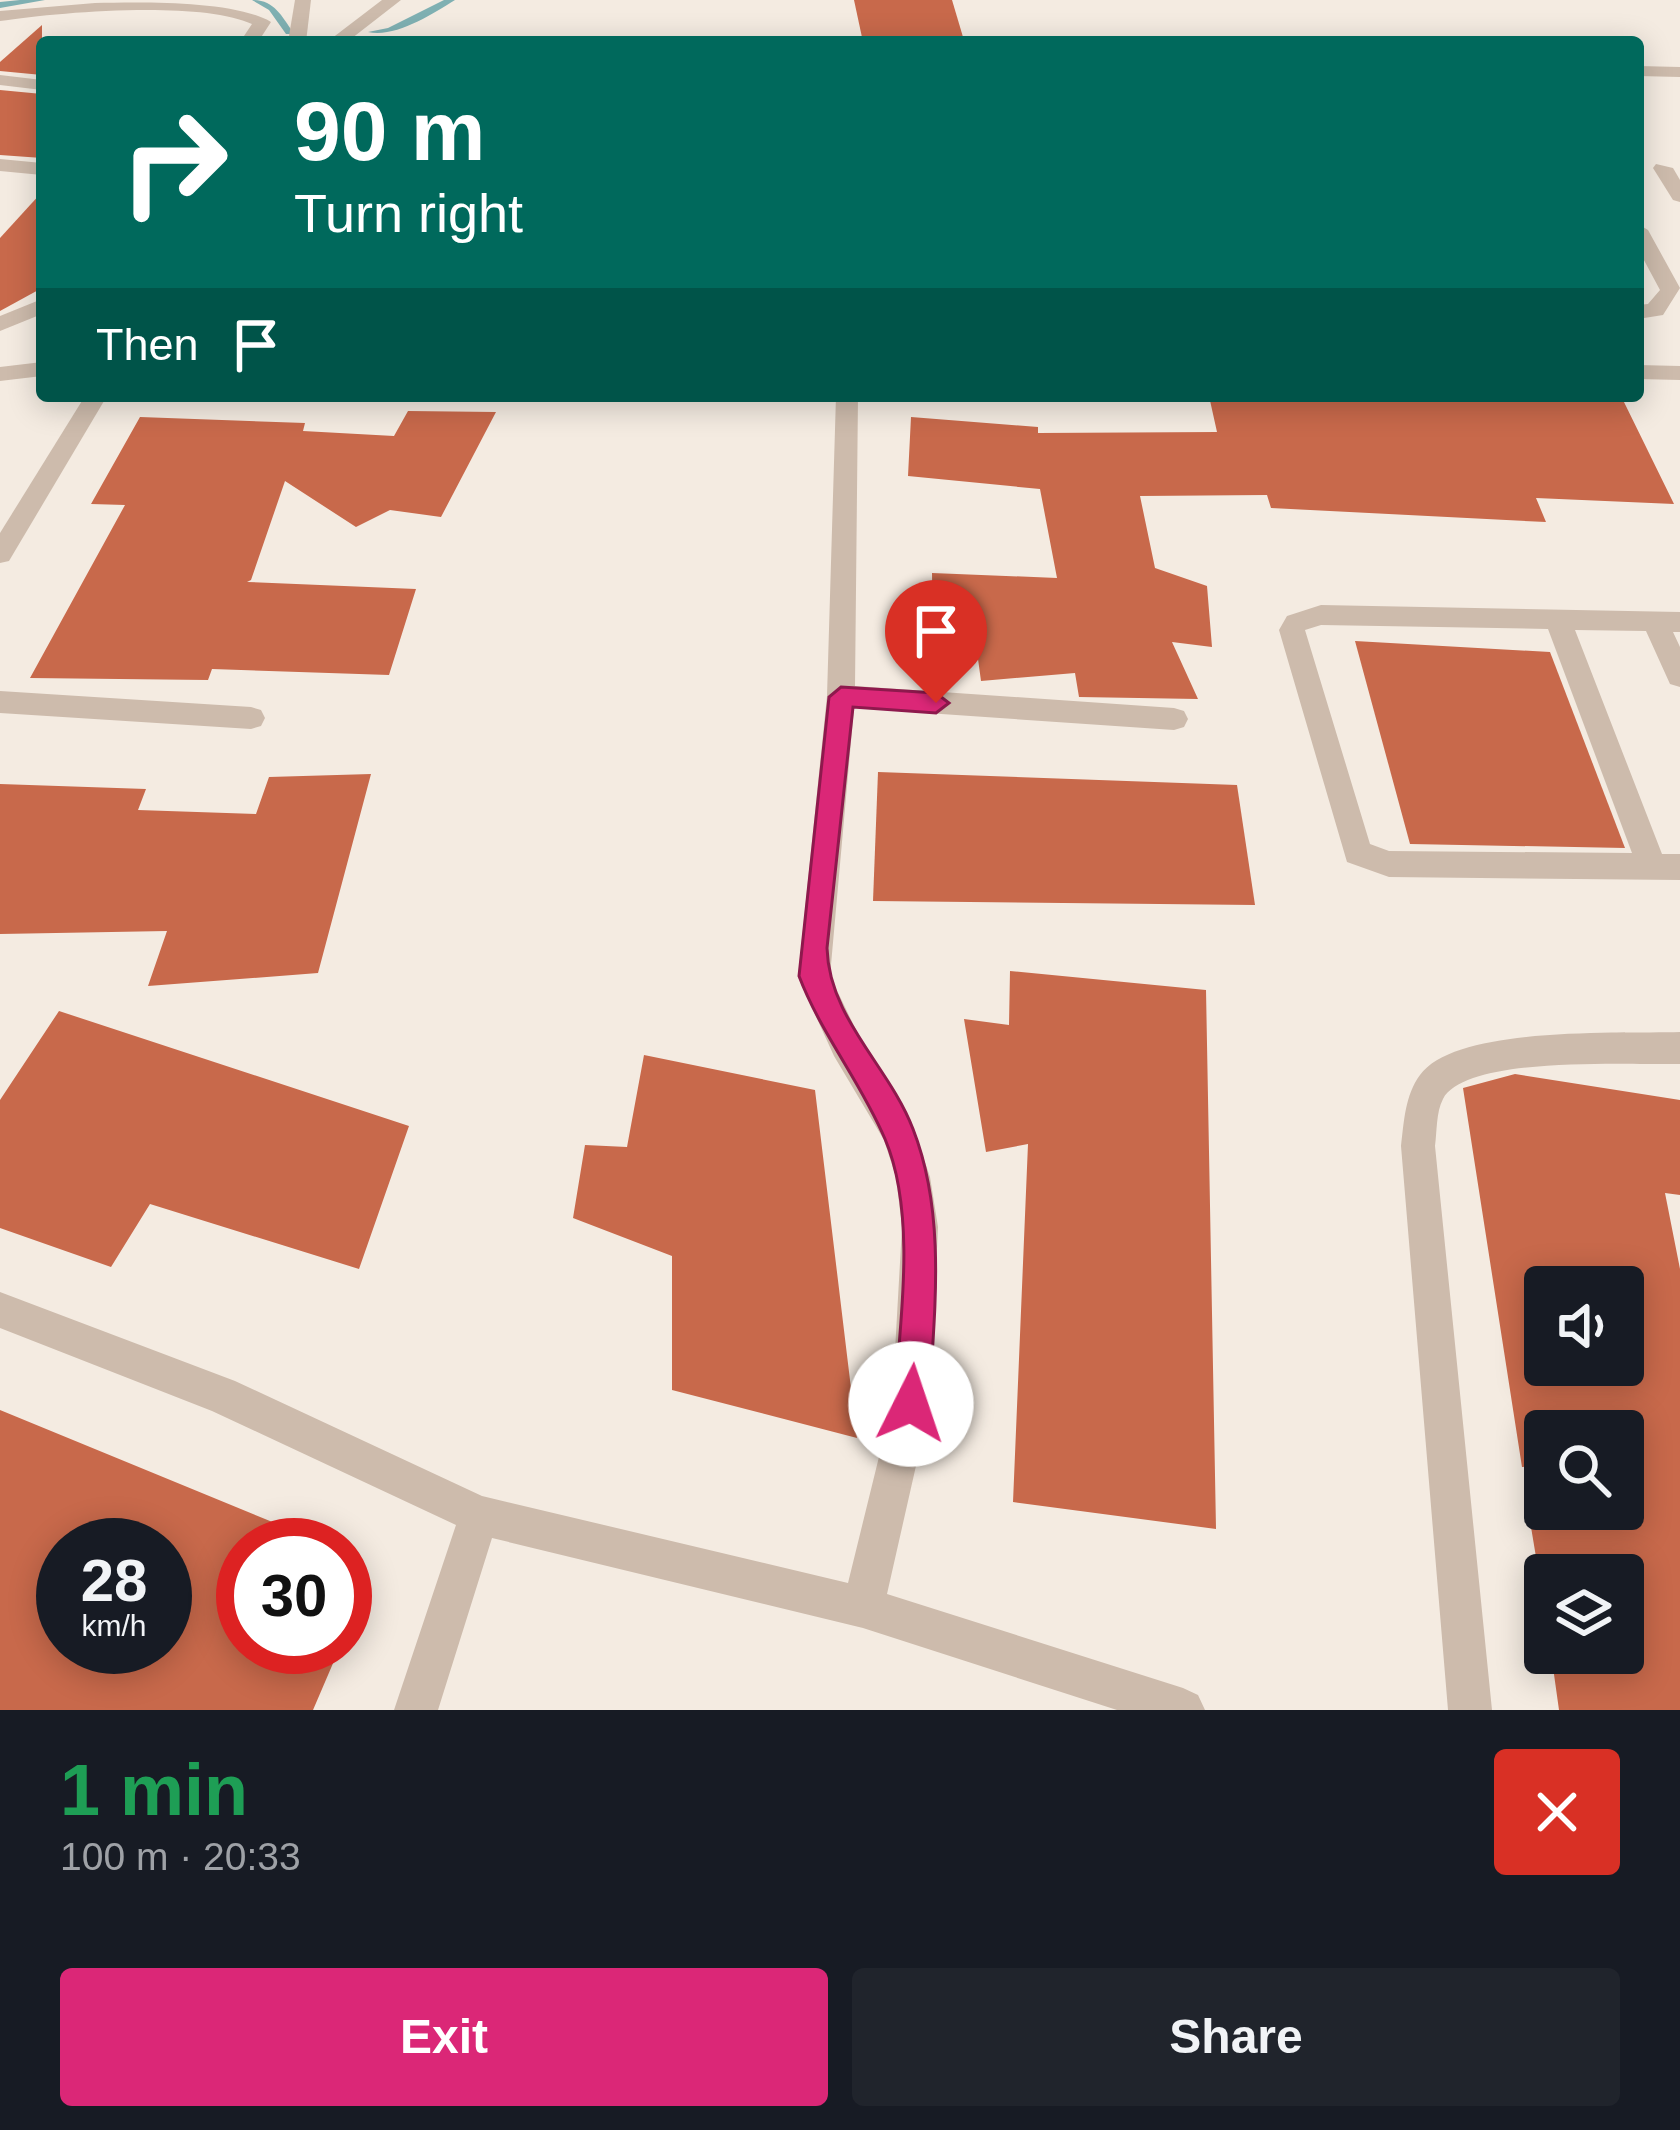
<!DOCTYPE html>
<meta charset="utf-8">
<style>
:root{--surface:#171b24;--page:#20242c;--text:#f1f3f6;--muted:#9ea1a6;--accent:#db2777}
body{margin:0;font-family:Helvetica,sans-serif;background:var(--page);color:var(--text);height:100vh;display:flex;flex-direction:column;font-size:45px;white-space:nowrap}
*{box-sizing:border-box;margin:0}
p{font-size:39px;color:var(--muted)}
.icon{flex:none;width:66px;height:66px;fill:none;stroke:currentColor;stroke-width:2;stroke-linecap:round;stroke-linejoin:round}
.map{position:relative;height:1710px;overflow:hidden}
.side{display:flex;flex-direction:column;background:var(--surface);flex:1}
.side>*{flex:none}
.hud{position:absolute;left:36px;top:36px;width:1608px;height:366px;border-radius:12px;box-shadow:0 6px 30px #0003;background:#00695c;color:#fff;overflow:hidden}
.tools{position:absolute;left:1524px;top:1266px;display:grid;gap:24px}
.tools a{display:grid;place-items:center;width:120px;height:120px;border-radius:12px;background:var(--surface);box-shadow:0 6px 30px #0003;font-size:60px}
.speed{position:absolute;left:36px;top:1518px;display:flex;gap:24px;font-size:60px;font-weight:700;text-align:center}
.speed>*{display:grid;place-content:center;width:156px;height:156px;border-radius:50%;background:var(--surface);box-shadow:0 6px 30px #0003;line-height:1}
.speed small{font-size:30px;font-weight:400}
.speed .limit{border:18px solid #d22;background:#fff;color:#111}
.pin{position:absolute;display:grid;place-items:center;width:102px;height:102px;color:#fff;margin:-123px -51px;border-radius:50% 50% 50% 0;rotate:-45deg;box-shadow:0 0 12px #0007}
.pin .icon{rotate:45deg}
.me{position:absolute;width:132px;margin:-66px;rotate:4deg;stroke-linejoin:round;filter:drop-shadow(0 0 9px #0008)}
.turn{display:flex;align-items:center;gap:42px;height:252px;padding:0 60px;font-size:54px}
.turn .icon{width:156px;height:156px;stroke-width:2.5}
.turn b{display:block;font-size:84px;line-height:102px}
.then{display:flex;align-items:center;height:114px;padding:0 60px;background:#0003;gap:24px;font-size:45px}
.round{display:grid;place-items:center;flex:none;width:126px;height:126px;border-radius:12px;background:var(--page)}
.summary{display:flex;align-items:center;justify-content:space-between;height:204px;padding:0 60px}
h1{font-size:72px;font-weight:700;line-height:90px;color:#1e9e55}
.action{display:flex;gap:24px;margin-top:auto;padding:24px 60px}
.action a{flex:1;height:138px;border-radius:12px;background:var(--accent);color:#fff;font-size:48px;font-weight:700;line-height:138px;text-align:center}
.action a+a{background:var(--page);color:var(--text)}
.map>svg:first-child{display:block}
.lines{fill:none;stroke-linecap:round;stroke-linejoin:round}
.stream{fill:#7fb0b2;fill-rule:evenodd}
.building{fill:#c8694b;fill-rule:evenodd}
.service{fill:#cdbbac;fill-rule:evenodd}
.minor{fill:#cdbbac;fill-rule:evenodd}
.route{fill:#db2777;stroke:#8e194d;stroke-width:3}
</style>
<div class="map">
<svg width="1680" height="1710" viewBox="0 0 1680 1710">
<rect width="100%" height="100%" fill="#f4ebe1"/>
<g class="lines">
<!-- stream -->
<g class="stream">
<path d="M20,0H45L0,8V2Z"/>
<path d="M252,0C274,0 281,15 293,32L292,34H286L269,10Z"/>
<path d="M444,0H455C431,15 395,38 368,32L388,28Z"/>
</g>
</g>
<!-- building -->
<g class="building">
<path d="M854,0H952L963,37L863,42Z"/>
<path d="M42,25V75L0,71V62Z"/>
<path d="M0,90L42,94V158L0,155Z"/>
<path d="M42,192V288L0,311V238Z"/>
<path d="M1209,396L1622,398L1674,504L1536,498L1546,522L1271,508L1267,495L1140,496L1155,568L1207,586L1212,647L1172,642L1198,699L1079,697L1075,673L981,681L978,659L933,641L932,573L1057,578L1040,489L908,476L911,417L1038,427V433L1217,432Z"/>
<path d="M408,411L496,412L441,517L390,510L356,527L285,481L251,580L247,582L416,589L389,675L212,669L208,680L30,678L125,505L91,504L140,417L305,423L303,431L394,436Z"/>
<path d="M1355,641L1550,652L1625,848L1410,844Z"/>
<path d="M878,772L1237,785L1255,905L873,901Z"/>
<path d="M371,774L318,973L148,986L167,931L0,934V784L146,789L138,810L256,814L269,777Z"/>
<path d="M1010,971L1206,990L1216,1529L1013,1502L1028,1144L986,1152L964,1019L1009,1025Z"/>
<path d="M59,1011L409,1126L359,1269L150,1204L111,1267L0,1228V1100Z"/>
<path d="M644,1055L815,1090L857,1438L672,1390V1256L573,1218L585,1145L627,1147Z"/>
<path d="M1515,1074L1680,1100V1195L1665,1193L1680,1269V1710H1559L1551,1653H1623V1575H1539L1528,1509H1623V1431H1545V1465L1522,1467L1463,1088ZM1545,1287H1623V1365H1545Z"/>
<path d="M0,1410L326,1544L243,1545V1647H340L313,1710H0ZM63,1545H165V1647H63Z"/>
</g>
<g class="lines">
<!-- service -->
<g class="service">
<path d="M0,159L42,163V175L0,171Z"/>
<path d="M1638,224L1648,230L1680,288L1663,315L1638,319V305L1648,304L1660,290L1638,249Z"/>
<path d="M1321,605L1680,612V632H1673L1680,647V687L1670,684L1646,631L1575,630L1662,854H1680V880L1389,877L1347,862L1279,630L1287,616ZM1321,625L1548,629L1632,853L1389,851L1370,844L1305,630Z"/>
</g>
<!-- minor -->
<g class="minor">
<path d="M295,0H311L306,42H288Z"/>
<path d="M382,0H401L347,42H327Z"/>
<path d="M95,3C141,2 234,0 271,22L258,42H240L252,24C200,0 59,12 0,21V11Z"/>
<path d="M1638,66L1680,67V77L1638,76Z"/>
<path d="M0,75L42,80V90L0,85Z"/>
<path d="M1656,164L1673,168L1680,180V202L1673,200L1653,168Z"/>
<path d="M42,299V314L0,331V316Z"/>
<path d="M42,362V376L0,381V367Z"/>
<path d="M1638,365L1680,366V380L1638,379Z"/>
<path d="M85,396H107L9,561L0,563V533Z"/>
<path d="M836,396H858L855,686L1174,708L1184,711L1188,719L1184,727L1174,730L854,708L830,976L858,1034L911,1121L930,1177L938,1227L930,1404L887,1594L1183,1688L1198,1695L1205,1710H1117L863,1628L492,1538L438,1710H394L456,1525L212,1411L0,1328V1292L235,1381L482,1496L848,1583L892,1404L902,1227L896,1177L884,1140L834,1056L798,977L827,696Z"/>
<path d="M0,691L251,707L261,710L265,718L261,726L251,729L0,713Z"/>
<path d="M1680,1032V1064C1633,1065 1466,1055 1443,1099C1436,1112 1437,1132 1435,1146L1492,1710H1448L1401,1146C1404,1122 1405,1095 1420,1075C1456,1025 1622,1034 1680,1032Z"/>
</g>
</g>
<!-- route -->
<path class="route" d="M841,687L936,693L949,703L936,713L853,707L827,948C829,1019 889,1066 913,1129C947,1216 934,1314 929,1404L924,1417L911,1422L899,1417L894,1404C900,1325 917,1214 885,1139C861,1082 821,1034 799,976L829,697Z"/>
</svg>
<div class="tools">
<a><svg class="icon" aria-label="sound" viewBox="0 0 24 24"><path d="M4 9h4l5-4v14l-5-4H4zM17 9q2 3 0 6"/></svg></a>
<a><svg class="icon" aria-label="search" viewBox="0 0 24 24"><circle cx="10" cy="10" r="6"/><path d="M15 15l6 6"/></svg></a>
<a><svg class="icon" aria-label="layers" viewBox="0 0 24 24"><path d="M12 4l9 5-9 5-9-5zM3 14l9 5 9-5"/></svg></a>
</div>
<div class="speed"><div>28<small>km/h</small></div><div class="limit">30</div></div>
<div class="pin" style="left:936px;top:703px;background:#d93025"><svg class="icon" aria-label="arrive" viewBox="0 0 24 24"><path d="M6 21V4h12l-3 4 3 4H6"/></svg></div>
<svg class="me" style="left:911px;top:1404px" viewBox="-20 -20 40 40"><circle r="19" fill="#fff"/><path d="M0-13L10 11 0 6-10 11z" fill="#db2777"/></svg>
<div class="hud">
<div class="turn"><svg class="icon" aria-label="right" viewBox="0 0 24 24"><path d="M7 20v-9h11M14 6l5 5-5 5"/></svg><div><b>90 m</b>Turn right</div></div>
<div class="then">Then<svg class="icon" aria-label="arrive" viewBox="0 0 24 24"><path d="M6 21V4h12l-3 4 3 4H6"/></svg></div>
</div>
</div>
<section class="side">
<div class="summary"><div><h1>1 min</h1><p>100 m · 20:33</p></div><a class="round" style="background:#d93025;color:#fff"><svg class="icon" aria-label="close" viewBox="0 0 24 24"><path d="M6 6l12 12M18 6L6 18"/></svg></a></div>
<div class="action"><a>Exit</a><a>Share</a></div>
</section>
